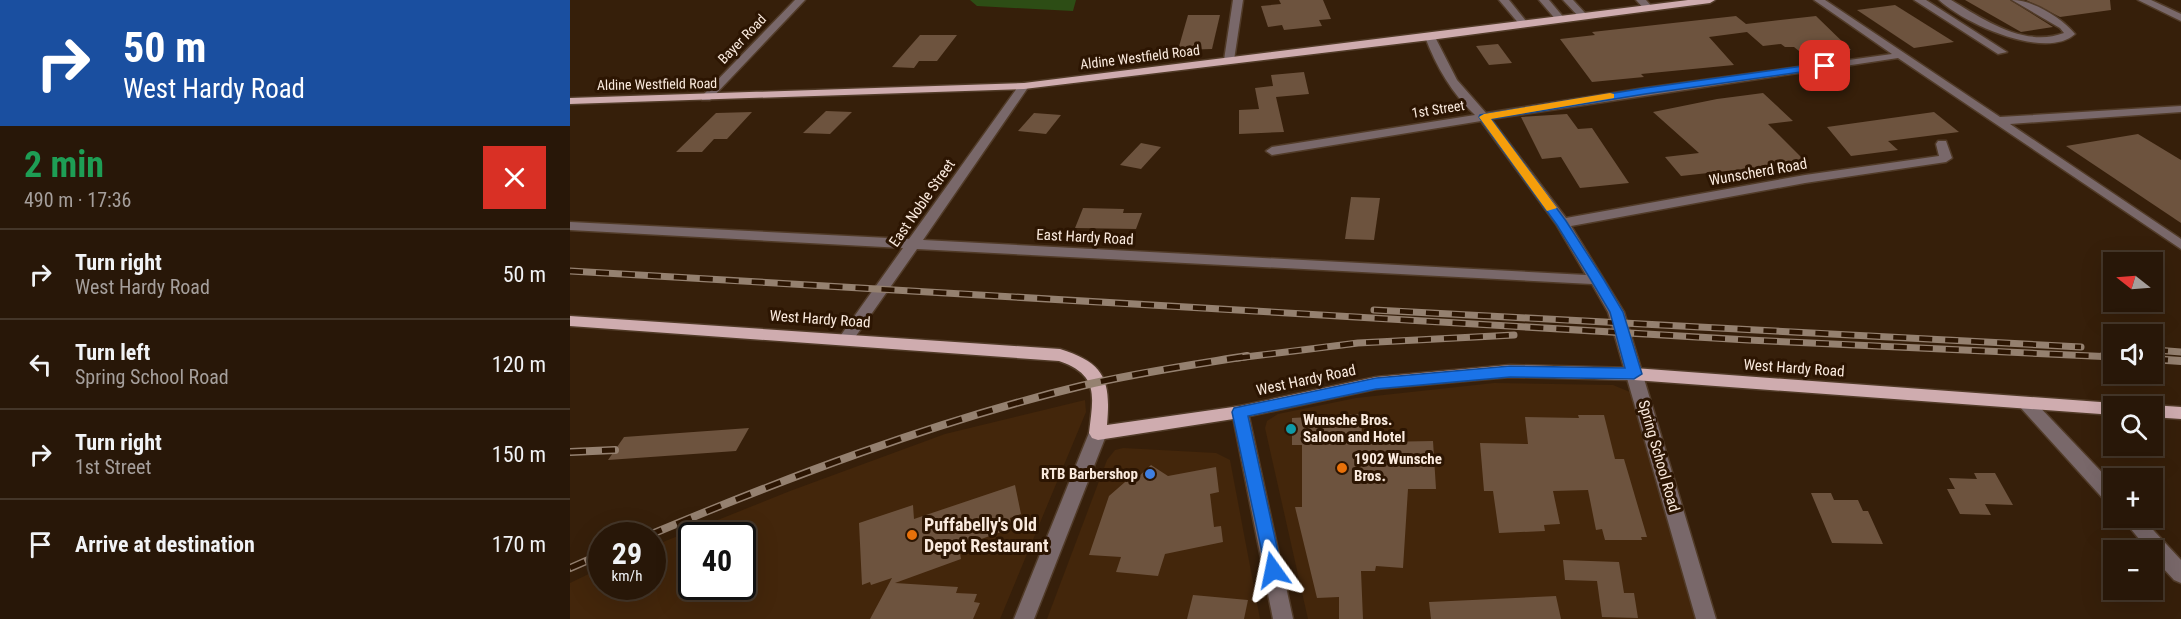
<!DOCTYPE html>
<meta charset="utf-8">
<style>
:root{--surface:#281708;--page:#302012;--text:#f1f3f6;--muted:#a59f9c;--line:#443629}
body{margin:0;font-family:"Roboto Condensed",sans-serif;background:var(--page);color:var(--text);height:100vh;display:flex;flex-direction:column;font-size:22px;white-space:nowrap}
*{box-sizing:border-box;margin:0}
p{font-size:20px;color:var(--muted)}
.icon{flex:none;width:33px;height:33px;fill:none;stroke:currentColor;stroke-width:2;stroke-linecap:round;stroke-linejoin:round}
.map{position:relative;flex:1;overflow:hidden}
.side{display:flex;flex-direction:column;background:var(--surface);width:570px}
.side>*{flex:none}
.top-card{background:#1a4fa0;color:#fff;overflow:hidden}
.needle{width:39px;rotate:287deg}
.tools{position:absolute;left:1533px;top:252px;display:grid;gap:12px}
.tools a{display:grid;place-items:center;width:60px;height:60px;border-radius:0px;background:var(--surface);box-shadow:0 6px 24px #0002,0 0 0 2px var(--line);font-size:30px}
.speed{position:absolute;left:18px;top:522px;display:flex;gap:12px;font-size:30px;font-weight:700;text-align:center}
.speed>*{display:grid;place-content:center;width:78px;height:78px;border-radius:50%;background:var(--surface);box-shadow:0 6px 24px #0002,0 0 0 2px var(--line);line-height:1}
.speed small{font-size:15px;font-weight:400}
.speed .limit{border:3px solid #111;border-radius:9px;background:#fff;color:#111}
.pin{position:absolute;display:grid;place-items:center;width:51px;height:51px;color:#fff;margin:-26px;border-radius:12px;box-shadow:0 3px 9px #0006}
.me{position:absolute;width:66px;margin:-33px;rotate:348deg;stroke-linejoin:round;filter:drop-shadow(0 0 4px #0008)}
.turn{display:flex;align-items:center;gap:21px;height:126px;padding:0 24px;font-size:27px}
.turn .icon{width:78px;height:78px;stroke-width:2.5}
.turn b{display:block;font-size:42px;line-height:51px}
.round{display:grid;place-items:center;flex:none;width:63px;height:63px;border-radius:0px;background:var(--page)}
.summary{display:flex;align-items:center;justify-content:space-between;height:102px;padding:0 24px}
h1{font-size:36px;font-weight:700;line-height:45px;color:#1e9e55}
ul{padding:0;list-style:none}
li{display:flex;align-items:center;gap:18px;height:90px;padding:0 24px;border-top:2px solid var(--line)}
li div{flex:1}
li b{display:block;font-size:22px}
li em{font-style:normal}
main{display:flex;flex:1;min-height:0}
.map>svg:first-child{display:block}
.built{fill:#43260b;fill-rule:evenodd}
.green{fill:#2d4d15}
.building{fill:#6d533e}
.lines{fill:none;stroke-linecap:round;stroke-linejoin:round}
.minor-casing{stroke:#513b28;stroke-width:3}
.major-casing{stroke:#513b28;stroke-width:3}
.minor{fill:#79686a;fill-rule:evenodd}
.major{fill:#cfacaf;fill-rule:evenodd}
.rail-far1-casing{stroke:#958170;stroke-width:7}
.rail-casing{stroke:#958170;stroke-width:8}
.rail-far1{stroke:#2c1502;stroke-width:4.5;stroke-dasharray:13;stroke-linecap:butt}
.rail{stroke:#2c1502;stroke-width:5;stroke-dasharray:16;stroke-linecap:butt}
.route{fill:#1a73e8;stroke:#114b97;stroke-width:1.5}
.slow{fill:#f59e0b}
.culture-dot{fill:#0f9aa8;stroke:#2c1502;stroke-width:2}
.food-dot{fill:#e8710a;stroke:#2c1502;stroke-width:2}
.shop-dot{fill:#3f7fe0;stroke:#2c1502;stroke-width:2}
.labels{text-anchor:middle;stroke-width:6;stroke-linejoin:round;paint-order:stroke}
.far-street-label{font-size:14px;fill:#faeade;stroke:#2c1502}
.street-label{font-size:15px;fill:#faeade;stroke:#2c1502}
.poi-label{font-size:15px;font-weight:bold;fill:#faeade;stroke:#2c1502;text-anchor:start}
.near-poi-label{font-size:18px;font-weight:bold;fill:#faeade;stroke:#2c1502;text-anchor:start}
</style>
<main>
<section class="side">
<div class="top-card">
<div class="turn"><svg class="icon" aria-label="right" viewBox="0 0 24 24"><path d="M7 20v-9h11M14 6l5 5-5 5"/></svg><div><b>50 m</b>West Hardy Road</div></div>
</div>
<div class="summary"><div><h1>2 min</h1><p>490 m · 17:36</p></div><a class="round" style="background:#d93025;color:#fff"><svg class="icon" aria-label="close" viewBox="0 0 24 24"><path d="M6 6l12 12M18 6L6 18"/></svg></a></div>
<ul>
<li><svg class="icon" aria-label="right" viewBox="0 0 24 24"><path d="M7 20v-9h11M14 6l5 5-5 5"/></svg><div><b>Turn right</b><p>West Hardy Road</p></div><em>50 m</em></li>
<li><svg class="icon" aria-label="left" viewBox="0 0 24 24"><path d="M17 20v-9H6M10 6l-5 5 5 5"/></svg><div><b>Turn left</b><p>Spring School Road</p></div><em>120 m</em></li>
<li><svg class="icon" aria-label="right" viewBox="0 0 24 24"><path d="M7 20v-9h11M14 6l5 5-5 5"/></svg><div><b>Turn right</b><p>1st Street</p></div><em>150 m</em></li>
<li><svg class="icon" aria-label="arrive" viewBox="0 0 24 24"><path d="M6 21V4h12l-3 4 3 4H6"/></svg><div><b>Arrive at destination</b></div><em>170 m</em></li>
</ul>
</section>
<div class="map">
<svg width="1611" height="619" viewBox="0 0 1611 619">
<rect width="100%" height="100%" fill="#361f0a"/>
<!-- built -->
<g class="built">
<path d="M924,383L1043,385L1060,392L1126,619H738L695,428L697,421L708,414L786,398Z"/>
<path d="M515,400L516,412L430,619H0V583L31,568L32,586H82L83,546L220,491L375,434ZM122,536H172V586H122Z"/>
<path d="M553,448L646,453L660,460L690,619H477L537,460L545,450Z"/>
</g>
<!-- green -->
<path class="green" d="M400,0H506L503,11L407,6Z"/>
<!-- building -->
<g class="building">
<path d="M709,0H753L761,19L749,20L752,26L714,30L712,25L698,27L691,6L711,4Z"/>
<path d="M1395,0H1440L1483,27L1451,32Z"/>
<path d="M1456,0H1540L1541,10L1490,17Z"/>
<path d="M1325,5L1384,42L1344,48L1287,10Z"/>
<path d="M618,15H650L642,49L608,50Z"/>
<path d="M1166,16L1176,24L1246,16L1281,50L1229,51L1224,47H1215L1211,44L1193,46L1177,32L1139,37L1164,65L1071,74L1074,77L1022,82L990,39L1025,35L1022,32Z"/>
<path d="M350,35H387L367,61H349L344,68L322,67Z"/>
<path d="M928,44L942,63L919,65L906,46Z"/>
<path d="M734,72L739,94L706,97L714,132L669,134V110L689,109L685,88L703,86L701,75Z"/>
<path d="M1193,93L1223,121L1198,124L1236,162L1111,176L1095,157L1129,153L1083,112L1147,99Z"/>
<path d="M256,111L282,112L260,134L233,133Z"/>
<path d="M182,112L157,139H144L132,152H106L146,113Z"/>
<path d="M1364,112L1389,132L1318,141L1328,150L1281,156L1257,127Z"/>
<path d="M464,113L491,115L476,134L448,131Z"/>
<path d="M997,114L1008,129L1022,128L1059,183L1010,188L991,157L972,159L951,117Z"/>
<path d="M1568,134L1611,160V223L1496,146Z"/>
<path d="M571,143L591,147L571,169L550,165Z"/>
<path d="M781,197L810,198L804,240L775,239Z"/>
<path d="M513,208L554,209L553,213H572L566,229L505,228Z"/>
<path d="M791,414L792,438H810V442L863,441L866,489H838L833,568L806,566L805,571H791L793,619H769V597L747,598L725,507H732V445H722V418Z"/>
<path d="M1008,415H1034L1045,459H1054L1077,537H1071L1072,540H1035L1032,529L1026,530L1018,490L983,491L990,524L974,525L975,531L929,533L923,491H914L910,443L958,444L955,417L1009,418Z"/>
<path d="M179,428L166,451L38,460L54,437Z"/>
<path d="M581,465L598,476L646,467L649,492L640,494L644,527L651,526L653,542L595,554L588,576L546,572L551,557L519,555L539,496L563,475L567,478Z"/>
<path d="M1404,473H1425L1443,505L1415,504L1421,515L1390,514L1377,489H1385L1379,478L1407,479Z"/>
<path d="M445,485L451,514L440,518L442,528L389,547L391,559L325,583L388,587L386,593L407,594L404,602L410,603L403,619H300L322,578L301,585L300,582L292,585L289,523L343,505L344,519Z"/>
<path d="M1241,493H1261L1264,500H1288L1293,511H1298L1313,544L1262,543Z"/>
<path d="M993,560L1049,562L1054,593H1064L1068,618L1032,617L1027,581L995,580Z"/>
<path d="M623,595L678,600L674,619H617Z"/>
<path d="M986,596L991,619H861L859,602Z"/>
</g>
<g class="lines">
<defs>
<g id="minor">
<path d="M225,0H235L140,100H132V96Z"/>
<path d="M663,0H673L664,60L659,63L654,60Z"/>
<path d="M929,0H939L956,21V25H950Z"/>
<path d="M969,0H979L995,19L993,21H987Z"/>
<path d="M993,0H1003L1016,14V18H1010Z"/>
<path d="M1066,0H1076L1083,8L1075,10Z"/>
<path d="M1244,0H1255L1430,117L1611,106V112L1440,124L1611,239V249L1328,58L921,119L996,218L1235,175L1369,156L1366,144L1368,141H1376L1382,158L1376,162L1235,183L1001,226L1054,312L1146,619H1126L1038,312L1022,284L347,249L281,343H271L268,339L271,335L333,248L0,230V222L339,239L450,84L454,83L459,86L353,240L1016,275L986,224L911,121L702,155L696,151L702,147L905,115C882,94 866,66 855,37L860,34L865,37L887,80L916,113L1075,88L1322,54Z"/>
<path d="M1344,0H1356L1437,52L1428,54Z"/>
<path d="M1369,0H1381C1413,19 1454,48 1494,33L1490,28L1442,0C1463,0 1492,18 1505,34C1476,61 1393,23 1369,0Z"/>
<path d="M1568,0H1581L1611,14V21Z"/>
<path d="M1456,397L1462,399L1544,485V506L1537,503L1450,407L1448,403L1450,399Z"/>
<path d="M670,406L676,407L678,412L723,619H703L662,412L664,407Z"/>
<path d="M528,426L534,428L537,433L464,619H444L519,433L522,428Z"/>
<path d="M1552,518H1572L1611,560V583L1604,580L1582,556V550H1578Z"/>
</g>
<g id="major">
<path d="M1118,0H1145L1140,3L860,40L454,89L0,104V98L454,83Z"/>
<path d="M0,316L490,349C535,363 541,380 537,425L670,406L806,377L940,365L1064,368L1544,403L1551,406H1544V415L1064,380L940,377L806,389L670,418L528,440L522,438L519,433C523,397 530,375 489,361L0,326Z"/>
<path d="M1582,405L1611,407V419L1582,417V406H1576Z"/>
</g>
</defs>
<!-- minor casing -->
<use href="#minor" class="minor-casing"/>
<!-- major casing -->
<use href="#major" class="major-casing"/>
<!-- minor -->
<use href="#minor" class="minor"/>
<!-- major -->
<use href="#major" class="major"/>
<defs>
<g id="rail-far1">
<path d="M0,271L1178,340L1544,357"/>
<path d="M804,310L1511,347"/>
<path d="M1585,350L1611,352"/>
<path d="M667,358L788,343L944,335"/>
</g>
<g id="rail">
<path d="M1533,356L1544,357"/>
<path d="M1582,359L1611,361"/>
<path d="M0,452L45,450"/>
<path d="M77,536C218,477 363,422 511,386C566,373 622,365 677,356"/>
<path d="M0,568L32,554"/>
</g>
</defs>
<!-- rail-far1 casing -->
<use href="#rail-far1" class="rail-far1-casing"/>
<!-- rail casing -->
<use href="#rail" class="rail-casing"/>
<!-- rail-far1 -->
<use href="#rail-far1" class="rail-far1"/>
<!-- rail -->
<use href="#rail" class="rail"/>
</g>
<!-- route -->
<path class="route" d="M1255,63L1259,64V68L1075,94L921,119L996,221L1034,280L1053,312L1072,374L1064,379L940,377L806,389L678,416L712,570L709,576L703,578L697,576L662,412L664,408L806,378L940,366L1055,368L1040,312L1021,280L987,225L909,117L910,115L1075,88Z"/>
<!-- slow -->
<path class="slow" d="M1040,93L1044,94V98L921,119L987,208L977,211L909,117L914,114Z"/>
<!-- markers -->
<circle class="culture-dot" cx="721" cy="429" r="6"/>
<g class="food-dot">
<circle cx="772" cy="468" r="6"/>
<circle cx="342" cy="535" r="6"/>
</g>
<circle class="shop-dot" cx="580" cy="474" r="6"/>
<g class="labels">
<!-- far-street labels -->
<g class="far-street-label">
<text transform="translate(172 39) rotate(-46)" y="5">Bayer Road</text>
<text transform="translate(570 57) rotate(-7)" y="5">Aldine Westfield Road</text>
<text transform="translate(87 84) rotate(-1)" y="5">Aldine Westfield Road</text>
<text transform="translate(868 109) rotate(-9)" y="5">1st Street</text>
</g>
<!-- street labels -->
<g class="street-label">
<text transform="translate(1188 172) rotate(-10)" y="5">Wunscherd Road</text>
<text transform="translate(352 203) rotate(-55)" y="5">East Noble Street</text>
<text transform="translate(515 237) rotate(3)" y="5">East Hardy Road</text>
<text transform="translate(250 319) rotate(4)" y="5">West Hardy Road</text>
<text transform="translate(1224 368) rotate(4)" y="5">West Hardy Road</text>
<text transform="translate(736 380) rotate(-12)" y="5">West Hardy Road</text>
<text transform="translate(1089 456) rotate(74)" y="5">Spring School Road</text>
</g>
<!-- poi labels -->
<g class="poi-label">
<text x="733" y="425">Wunsche Bros.<tspan x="733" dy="17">Saloon and Hotel</tspan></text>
<text x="784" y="464">1902 Wunsche<tspan x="784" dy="17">Bros.</tspan></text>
<text x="568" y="479" text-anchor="end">RTB Barbershop</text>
</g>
<!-- near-poi labels -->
<g class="near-poi-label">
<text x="354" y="531">Puffabelly's Old<tspan x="354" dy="21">Depot Restaurant</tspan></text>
</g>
</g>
</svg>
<div class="tools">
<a><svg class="needle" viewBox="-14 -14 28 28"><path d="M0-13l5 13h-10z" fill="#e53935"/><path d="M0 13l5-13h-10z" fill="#a59f9c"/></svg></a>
<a><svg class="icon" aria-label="sound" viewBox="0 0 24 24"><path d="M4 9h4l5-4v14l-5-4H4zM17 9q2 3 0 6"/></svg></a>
<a><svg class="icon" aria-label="search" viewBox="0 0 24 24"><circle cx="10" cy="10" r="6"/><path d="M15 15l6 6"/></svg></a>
<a>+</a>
<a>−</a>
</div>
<div class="speed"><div>29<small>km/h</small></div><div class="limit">40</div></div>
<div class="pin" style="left:1255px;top:66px;background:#d93025"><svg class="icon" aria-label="arrive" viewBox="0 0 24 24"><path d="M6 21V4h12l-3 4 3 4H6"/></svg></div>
<svg class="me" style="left:703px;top:570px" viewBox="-20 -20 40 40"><path d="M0-17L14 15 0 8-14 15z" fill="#1a73e8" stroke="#fff" stroke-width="4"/></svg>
</div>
</main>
